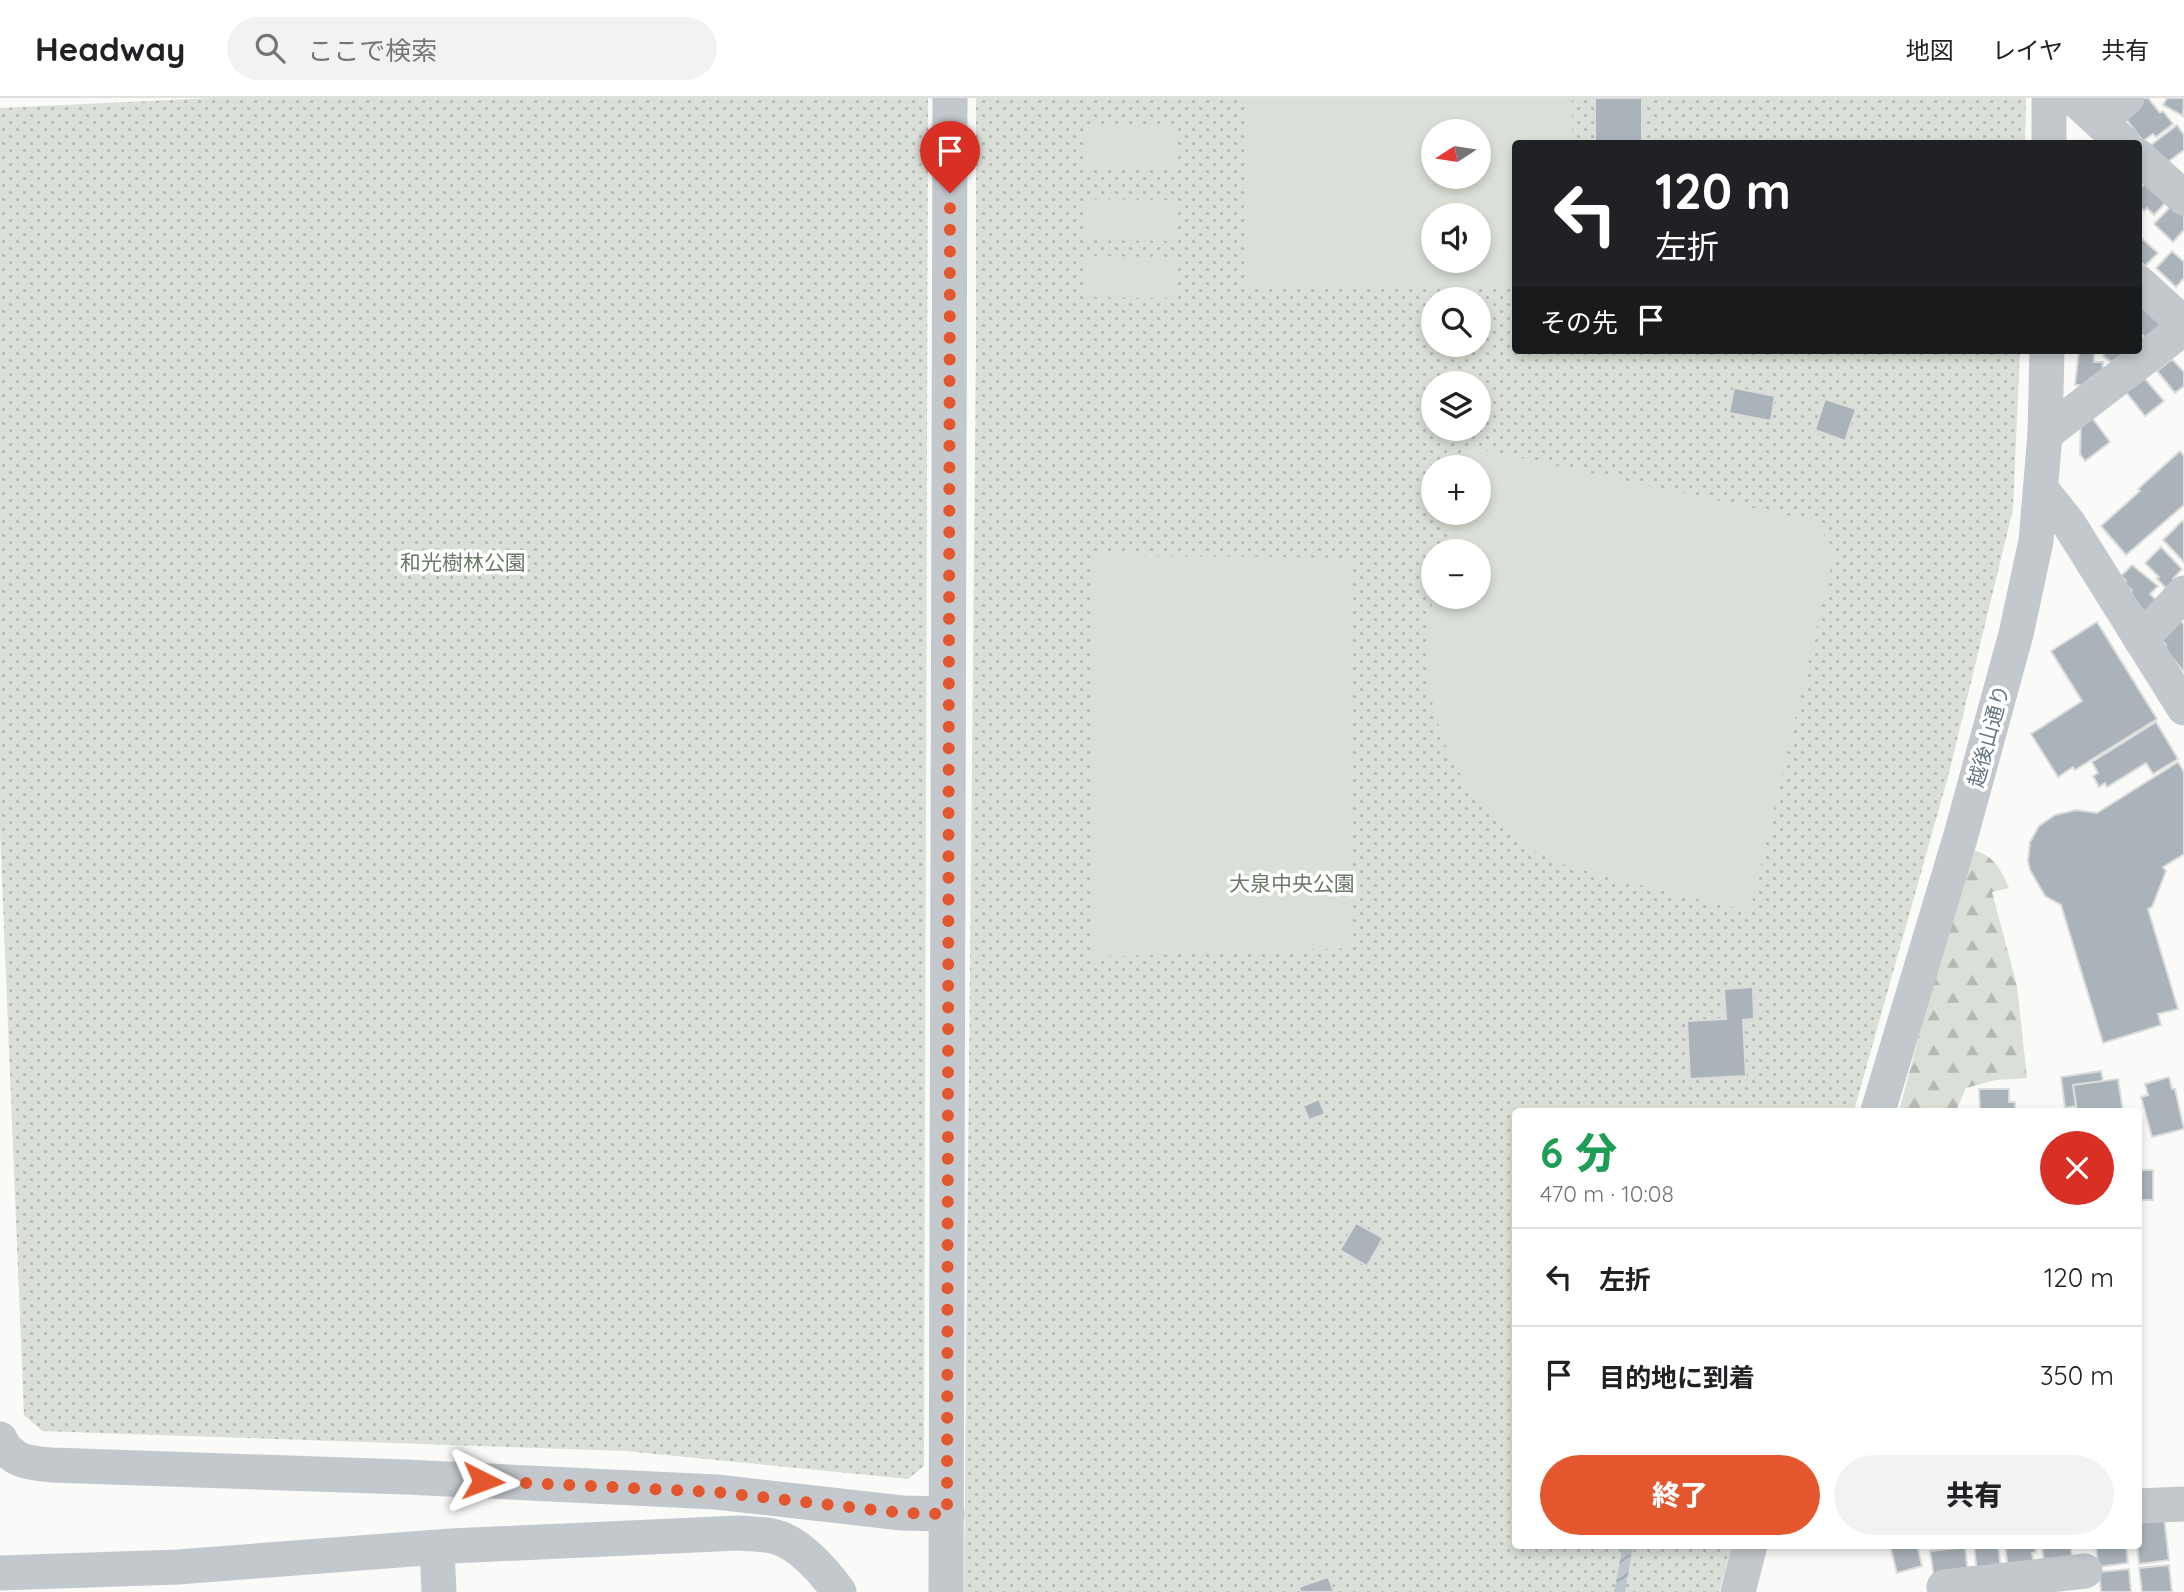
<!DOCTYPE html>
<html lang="ja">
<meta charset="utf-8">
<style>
:root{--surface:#fff;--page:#f2f2f2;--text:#202124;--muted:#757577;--line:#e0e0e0;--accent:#e4572e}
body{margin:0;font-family:Quicksand,"Noto Sans JP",sans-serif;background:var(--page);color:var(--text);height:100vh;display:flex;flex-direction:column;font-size:26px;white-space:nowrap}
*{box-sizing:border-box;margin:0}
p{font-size:23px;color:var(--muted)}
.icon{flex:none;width:38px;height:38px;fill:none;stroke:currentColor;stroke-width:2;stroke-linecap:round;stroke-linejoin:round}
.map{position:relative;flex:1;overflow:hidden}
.sheet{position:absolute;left:1512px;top:1010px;width:630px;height:441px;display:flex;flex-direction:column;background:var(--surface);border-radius:7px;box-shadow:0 4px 10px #0003}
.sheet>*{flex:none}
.banner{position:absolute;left:1512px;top:42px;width:630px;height:214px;border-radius:7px;box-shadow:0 4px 10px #0003;background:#202124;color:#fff;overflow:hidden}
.needle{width:46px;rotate:258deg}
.controls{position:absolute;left:1421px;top:21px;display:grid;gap:14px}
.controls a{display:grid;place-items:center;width:70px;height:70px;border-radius:50%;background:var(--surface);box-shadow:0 4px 10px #0003;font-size:35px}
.pin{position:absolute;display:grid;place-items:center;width:60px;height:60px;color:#fff;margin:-72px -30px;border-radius:50% 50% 50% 0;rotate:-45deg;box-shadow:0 0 7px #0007}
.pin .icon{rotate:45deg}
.me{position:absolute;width:77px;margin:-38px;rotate:93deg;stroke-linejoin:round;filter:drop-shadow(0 0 5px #0008)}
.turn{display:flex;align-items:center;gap:24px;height:147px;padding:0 28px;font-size:32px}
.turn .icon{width:91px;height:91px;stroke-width:2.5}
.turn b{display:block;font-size:49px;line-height:60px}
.then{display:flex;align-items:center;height:66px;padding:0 28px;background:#0003;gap:14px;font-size:26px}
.round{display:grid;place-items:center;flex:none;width:74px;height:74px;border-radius:37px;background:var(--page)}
.headline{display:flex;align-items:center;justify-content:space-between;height:119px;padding:0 28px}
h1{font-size:42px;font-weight:800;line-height:52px;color:#1e9e55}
.button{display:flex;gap:14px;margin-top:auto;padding:14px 28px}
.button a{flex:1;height:80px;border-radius:42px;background:var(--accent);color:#fff;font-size:28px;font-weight:800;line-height:80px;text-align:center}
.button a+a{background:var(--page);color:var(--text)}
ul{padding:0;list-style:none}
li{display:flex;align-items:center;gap:21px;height:98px;padding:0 28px;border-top:2px solid var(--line)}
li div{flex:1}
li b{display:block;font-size:26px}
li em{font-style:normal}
header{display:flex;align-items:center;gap:42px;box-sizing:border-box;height:98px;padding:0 35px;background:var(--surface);border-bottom:2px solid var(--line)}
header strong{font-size:33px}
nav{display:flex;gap:38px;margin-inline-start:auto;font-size:24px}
.search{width:490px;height:63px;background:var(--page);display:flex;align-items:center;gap:18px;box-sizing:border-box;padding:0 24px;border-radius:38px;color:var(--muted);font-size:26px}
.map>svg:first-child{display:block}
.grass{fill:url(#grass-dots);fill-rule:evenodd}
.forest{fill:url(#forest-firs)}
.pitch{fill:#dadfd7;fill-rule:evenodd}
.water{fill:url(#water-waves)}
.building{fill:#aab3b9;stroke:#dcdcda;stroke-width:2}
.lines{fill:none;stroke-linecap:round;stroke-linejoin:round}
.minor{stroke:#c3c8cc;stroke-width:35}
.route{stroke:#e4572e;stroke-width:12;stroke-dasharray:0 21.6}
.labels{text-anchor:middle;stroke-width:7;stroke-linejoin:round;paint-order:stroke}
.park-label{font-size:21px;fill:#687a64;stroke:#fff}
.street-label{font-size:21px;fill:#657683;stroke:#fff}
</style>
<header>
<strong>Headway</strong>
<div class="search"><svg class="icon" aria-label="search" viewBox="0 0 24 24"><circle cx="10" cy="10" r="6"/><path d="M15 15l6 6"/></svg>ここで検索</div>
<nav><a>地図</a><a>レイヤ</a><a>共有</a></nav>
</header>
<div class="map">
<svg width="2184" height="1494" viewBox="0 0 2184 1494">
<defs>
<pattern id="grass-dots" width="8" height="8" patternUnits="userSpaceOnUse" patternTransform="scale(1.75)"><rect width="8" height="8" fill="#dadfd7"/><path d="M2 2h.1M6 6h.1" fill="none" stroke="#b4b9b4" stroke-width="1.8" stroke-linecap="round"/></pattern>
<pattern id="forest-firs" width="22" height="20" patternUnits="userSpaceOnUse" patternTransform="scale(1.75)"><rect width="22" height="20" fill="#dadfd7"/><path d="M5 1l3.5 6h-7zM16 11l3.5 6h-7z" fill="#b4b9b4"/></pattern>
<pattern id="water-waves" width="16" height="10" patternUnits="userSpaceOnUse" patternTransform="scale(1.75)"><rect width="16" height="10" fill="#bbc7cb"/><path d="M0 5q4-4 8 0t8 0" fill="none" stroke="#9ca6aa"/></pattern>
</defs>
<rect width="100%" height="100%" fill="#fafaf8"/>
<!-- grass -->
<g class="grass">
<path d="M212,0H928L924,1368L908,1381L626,1353L42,1333L24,1317L0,732V10Z"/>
<path d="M976,0H2026L2025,45L1516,46V252H2020L2013,411L1949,675L1854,1013H1516V1447H1732L1719,1494H964L976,251ZM1433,33H1479V79H1433ZM1433,117H1479V163H1433ZM1433,201H1479V247H1433ZM1433,285H1479V331H1433ZM1433,369H1479V415H1433ZM1433,453H1479V499H1433Z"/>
</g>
<!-- forest -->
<path class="forest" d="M1969,751C1993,756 2000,769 2009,790L1992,794L2017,888L2027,980L1996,982L1966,990L1956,1013H1899Z"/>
<!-- pitch -->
<g class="pitch">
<path d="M1246,0H1572V45L1516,46L1515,190L1248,188ZM1479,33V79H1433V33ZM1479,117V163H1433V117Z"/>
<path d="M1084,29L1174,30V71H1083Z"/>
<path d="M1084,101L1174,102V143L1084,142Z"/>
<path d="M1083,158L1174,159V200L1083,199Z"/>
<path d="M1465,348L1814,423L1835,452L1750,813C1703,802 1656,792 1610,779C1593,774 1575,771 1559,765C1542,758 1528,748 1514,737C1453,690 1425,616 1426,540C1426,527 1431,512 1434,499H1479V453H1444L1452,415H1479V369H1461Z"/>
<path d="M1092,457L1352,460L1353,850L1093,859Z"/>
</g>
<!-- water -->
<path class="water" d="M1623,1447H1633L1625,1494H1614Z"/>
<!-- building -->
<g class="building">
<rect x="1595" y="0" width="47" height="46"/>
<path d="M2144,0H2148L2160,15L2163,13L2173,26L2156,39L2153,36L2143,43L2123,17Z"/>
<path d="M2167,0H2184L2183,18L2163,7Z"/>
<path d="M2177,27L2184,37V52L2165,66L2151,47Z"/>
<path d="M2146,84L2167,103L2154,117L2147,110L2144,113L2138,107V93Z"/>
<path d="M2174,105L2184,114V132L2173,144L2154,126Z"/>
<path d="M2138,137L2158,155L2145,168L2138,162Z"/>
<path d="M2172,153L2184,164V180L2176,189L2156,170Z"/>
<path d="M2146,202L2168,223L2149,243L2138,233V210Z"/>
<path d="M2079,252H2094V264H2103L2102,280H2090L2089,287H2075Z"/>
<path d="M2102,252H2137L2111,264L2103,258L2105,255Z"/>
<path d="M2172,261L2184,274V288L2175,295L2157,273Z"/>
<path d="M2140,275L2164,303L2145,318L2122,289Z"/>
<path d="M1734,290L1775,298L1771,323L1729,315Z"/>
<path d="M1825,301L1856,311L1845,343L1815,332Z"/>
<path d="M2090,317L2110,344L2085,363L2080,356L2081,324Z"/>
<path d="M2180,353L2184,358V407L2126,457L2101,428L2140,393L2138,391Z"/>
<path d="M2182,423L2184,425V464L2163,442Z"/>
<path d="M2161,449L2182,471L2173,481L2176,484L2168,492L2157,481L2159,479L2145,465Z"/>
<path d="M2132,467L2158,488L2150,496L2161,507L2149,520L2129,495L2132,492L2124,486L2126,483L2121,478Z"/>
<path d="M2180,523L2184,526V574L2164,550L2166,547L2162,543Z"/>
<path d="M2097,524L2157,621L2075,672L2073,669L2058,679L2031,636L2082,603L2051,553Z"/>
<path d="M2156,624L2178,661L2153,676L2146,665L2107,689L2105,685L2099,689L2093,678L2098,675L2092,664Z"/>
<path d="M2178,664L2184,674V756L2163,769L2166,773L2152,809L2148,811L2178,911L2158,916L2161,927L2103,945L2061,807L2045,798L2030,772L2028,763L2030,744L2039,728L2055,717L2076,712L2097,715Z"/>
<path d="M1753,889L1754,921L1743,922L1746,978L1690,981L1687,923L1726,921L1724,891Z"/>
<path d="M2101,973L2103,983L2073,987L2076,1008L2065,1010L2061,979Z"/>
<path d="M2169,979L2172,991H2175L2184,1031L2152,1039L2141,999L2148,997L2145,986Z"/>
<path d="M2118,981L2123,1013H2077L2073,987Z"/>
<path d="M1979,991H2009V1004H2015V1013H1980Z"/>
<path d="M1319,1001L1325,1016L1309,1022L1303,1008Z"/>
<rect x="2138" y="1072" width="15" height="30"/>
<path d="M1356,1125L1383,1140L1367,1168L1340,1152Z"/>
<path d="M2164,1419L2169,1462L2139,1466L2137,1447L2138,1422Z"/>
<path d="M1890,1447H1917L1922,1468L1897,1475Z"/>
<path d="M1998,1447L2001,1471L1977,1474L1974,1448Z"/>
<path d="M2005,1447H2035L2036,1454L2032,1455L2034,1468L2008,1471Z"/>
<path d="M2042,1447H2071L2072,1464L2044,1466Z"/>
<path d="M2096,1447H2126L2128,1465L2098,1469Z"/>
<path d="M1965,1449L1968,1475L1934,1479L1930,1453Z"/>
<path d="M2169,1467L2172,1494H2142L2139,1470Z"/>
<path d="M2129,1471L2131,1494H2101L2099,1474Z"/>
<path d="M1328,1479L1334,1494H1301L1299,1489Z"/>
</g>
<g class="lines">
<!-- minor -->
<g class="minor">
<path d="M2074,0L2124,46"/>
<path d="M2100,23L2127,0"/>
<path d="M2049,46V0"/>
<path d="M2138,58L2184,100"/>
<path d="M2138,184L2184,226"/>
<path d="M2045,336L2184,230"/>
<path d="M2041,391L2069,426L2184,610"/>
<path d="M2141,542L2184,495"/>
<path d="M1878,1013L1961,737L2016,536L2036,443L2045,336L2047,252"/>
<path d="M0,1341C11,1364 29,1365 52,1367L405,1379L716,1394L902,1415L947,1416"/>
<path d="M2138,1408L2184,1406"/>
<path d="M437,1450L439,1494"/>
<path d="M0,1475L178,1469L451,1448L739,1435C750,1436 761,1436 772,1438C798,1443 824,1473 839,1494"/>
<path d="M1944,1489L2085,1473"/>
<path d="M946,1494L950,0"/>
<path d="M1738,1494L1750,1447"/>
</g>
</g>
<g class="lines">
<!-- route -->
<path class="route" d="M483,1383L716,1394L902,1415L947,1416L950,95"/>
</g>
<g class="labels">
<!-- park labels -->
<g class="park-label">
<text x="463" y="472">和光樹林公園</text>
<text x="1292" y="793">大泉中央公園</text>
</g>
<!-- street labels -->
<g class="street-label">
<text transform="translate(1989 638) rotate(-75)" y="7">越後山通り</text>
</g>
</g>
</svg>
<div class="controls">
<a><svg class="needle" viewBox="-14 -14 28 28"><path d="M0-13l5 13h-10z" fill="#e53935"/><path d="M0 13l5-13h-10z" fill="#757577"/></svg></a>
<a><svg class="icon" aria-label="sound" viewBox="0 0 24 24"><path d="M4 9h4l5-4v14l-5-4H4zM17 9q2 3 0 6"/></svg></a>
<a><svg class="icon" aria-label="search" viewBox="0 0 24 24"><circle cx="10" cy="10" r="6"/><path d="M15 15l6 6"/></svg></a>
<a><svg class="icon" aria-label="layers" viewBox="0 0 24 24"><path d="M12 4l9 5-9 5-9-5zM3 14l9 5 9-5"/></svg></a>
<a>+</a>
<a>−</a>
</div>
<div class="pin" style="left:950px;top:95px;background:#d93025"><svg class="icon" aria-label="arrive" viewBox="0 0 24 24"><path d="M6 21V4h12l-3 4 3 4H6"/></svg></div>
<svg class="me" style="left:483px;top:1383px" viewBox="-20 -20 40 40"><path d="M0-17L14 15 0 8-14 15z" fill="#e4572e" stroke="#fff" stroke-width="4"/></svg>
<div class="banner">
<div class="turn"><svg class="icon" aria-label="left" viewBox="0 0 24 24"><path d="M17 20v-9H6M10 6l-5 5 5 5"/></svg><div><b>120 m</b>左折</div></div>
<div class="then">その先<svg class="icon" aria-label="arrive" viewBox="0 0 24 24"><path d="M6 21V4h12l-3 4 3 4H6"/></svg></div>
</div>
<section class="sheet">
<div class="headline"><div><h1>6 分</h1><p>470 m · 10:08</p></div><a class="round" style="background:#d93025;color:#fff"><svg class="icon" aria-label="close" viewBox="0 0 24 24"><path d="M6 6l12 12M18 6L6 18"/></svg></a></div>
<ul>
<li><svg class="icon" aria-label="left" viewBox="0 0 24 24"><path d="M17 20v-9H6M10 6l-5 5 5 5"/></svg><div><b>左折</b></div><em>120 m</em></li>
<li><svg class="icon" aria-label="arrive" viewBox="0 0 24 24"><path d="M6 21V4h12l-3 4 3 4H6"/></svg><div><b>目的地に到着</b></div><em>350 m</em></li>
</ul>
<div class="button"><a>終了</a><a>共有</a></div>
</section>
</div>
